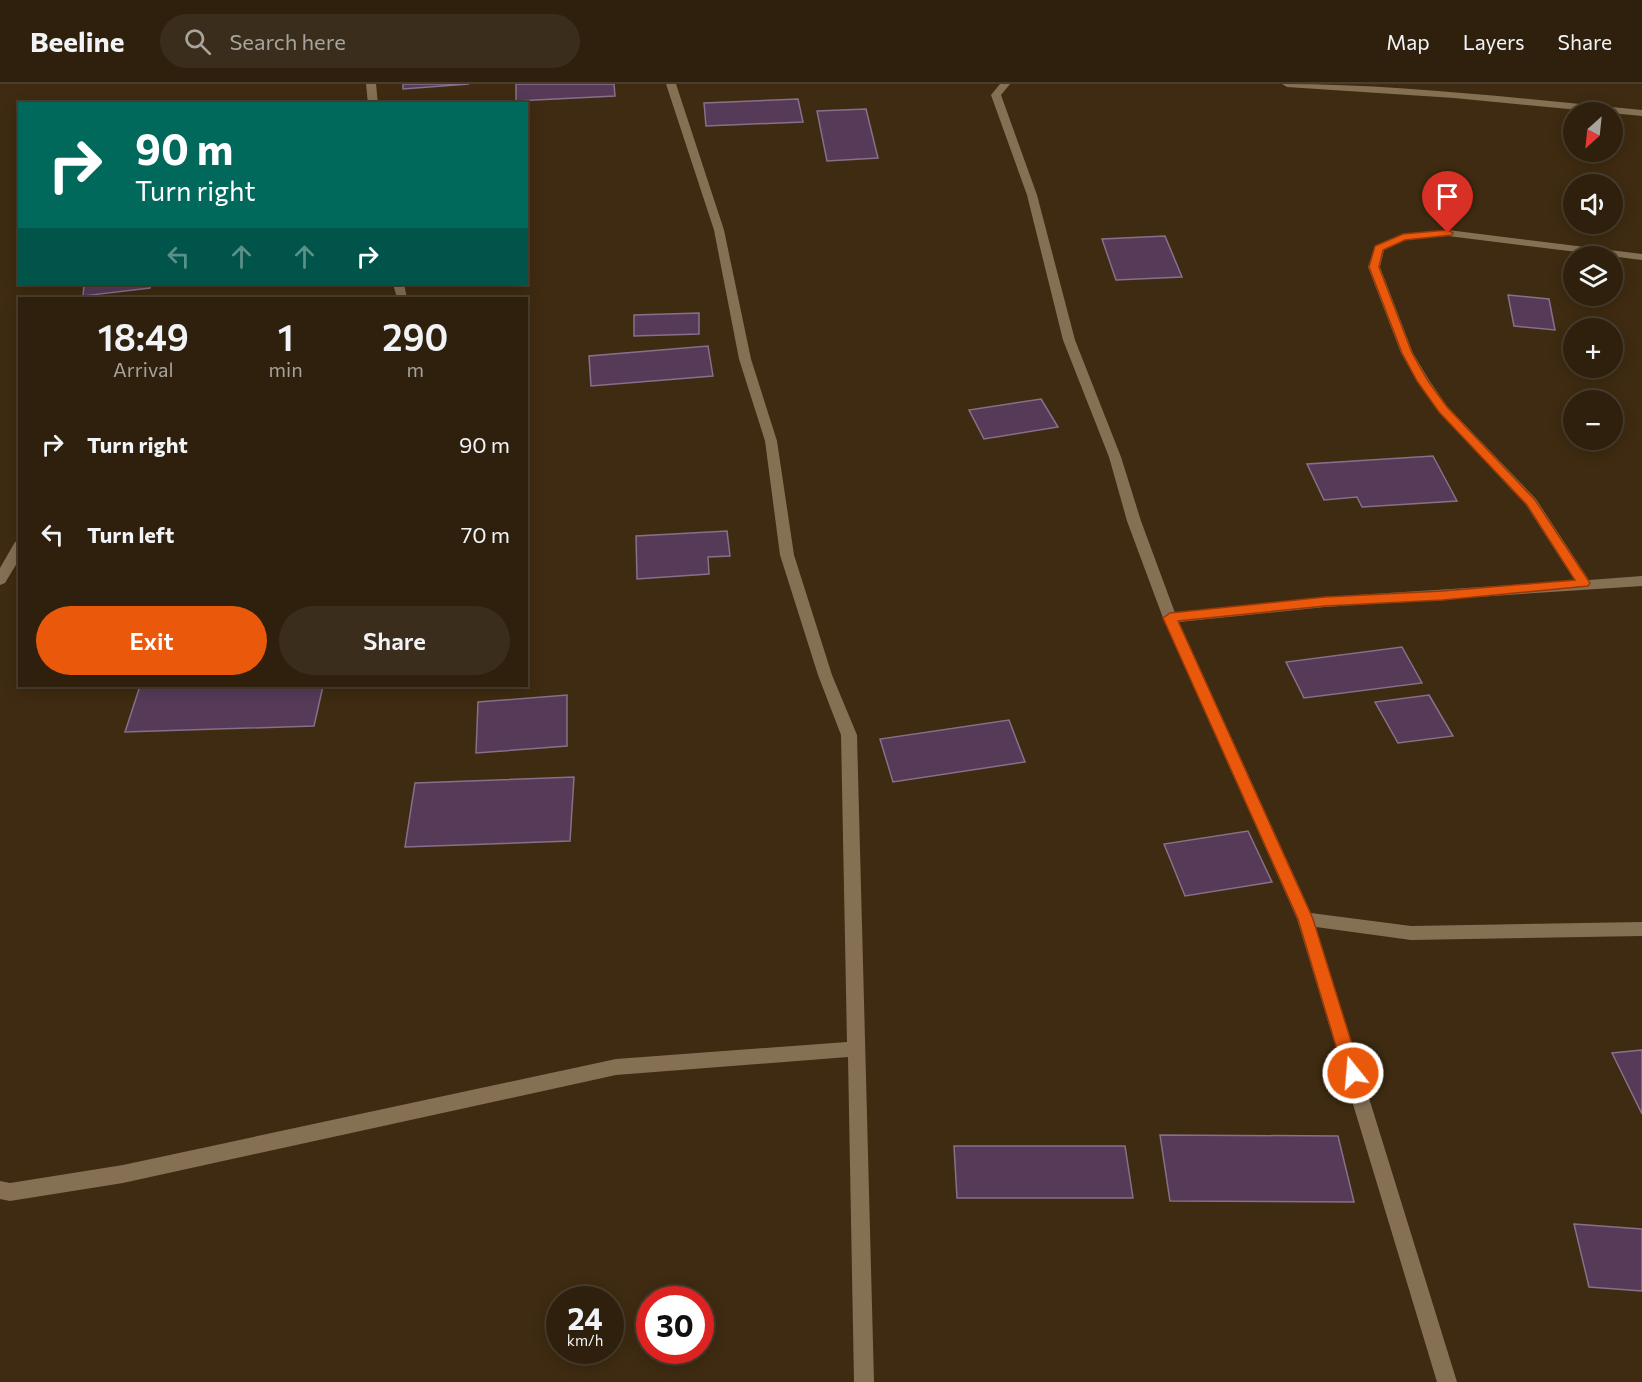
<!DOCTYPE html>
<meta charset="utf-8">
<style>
:root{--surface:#2e200d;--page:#3a2d1b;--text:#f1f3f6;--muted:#a7a39d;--line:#493e2e;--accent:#ea580c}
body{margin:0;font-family:Commissioner,sans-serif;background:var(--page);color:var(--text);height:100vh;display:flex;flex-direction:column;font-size:22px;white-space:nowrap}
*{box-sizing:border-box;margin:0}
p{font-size:20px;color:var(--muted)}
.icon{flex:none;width:33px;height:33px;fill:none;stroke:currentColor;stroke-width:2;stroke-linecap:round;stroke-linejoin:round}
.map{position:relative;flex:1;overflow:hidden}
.details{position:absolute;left:18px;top:213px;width:510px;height:390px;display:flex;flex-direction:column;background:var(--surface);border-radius:0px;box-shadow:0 3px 15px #0003,0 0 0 2px var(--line)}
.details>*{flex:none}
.hud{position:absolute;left:18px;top:18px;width:510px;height:183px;border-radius:0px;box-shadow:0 3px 15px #0003,0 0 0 2px var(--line);background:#00695c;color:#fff;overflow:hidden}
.needle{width:39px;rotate:207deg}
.tools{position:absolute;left:1563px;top:18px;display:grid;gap:12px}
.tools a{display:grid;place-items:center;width:60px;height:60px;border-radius:50%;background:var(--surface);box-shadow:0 3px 15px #0003,0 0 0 2px var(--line);font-size:30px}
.speed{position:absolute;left:546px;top:1202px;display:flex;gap:12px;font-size:30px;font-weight:700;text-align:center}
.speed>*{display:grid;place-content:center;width:78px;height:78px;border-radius:50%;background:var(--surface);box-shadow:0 3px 15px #0003,0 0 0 2px var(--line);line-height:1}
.speed small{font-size:15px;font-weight:400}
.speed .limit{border:9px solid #d22;background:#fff;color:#111}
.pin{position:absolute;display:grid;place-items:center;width:51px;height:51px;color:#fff;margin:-62px -26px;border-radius:50% 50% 50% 0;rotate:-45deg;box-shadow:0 0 6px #0007}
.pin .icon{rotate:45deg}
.me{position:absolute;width:66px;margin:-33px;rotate:343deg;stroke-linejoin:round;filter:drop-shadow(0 0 4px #0008)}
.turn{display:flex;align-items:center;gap:21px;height:126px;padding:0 18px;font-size:27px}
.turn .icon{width:78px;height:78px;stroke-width:2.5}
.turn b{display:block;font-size:42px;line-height:51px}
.lanes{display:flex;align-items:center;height:57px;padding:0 18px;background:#0003;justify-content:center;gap:30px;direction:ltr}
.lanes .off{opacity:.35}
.eta{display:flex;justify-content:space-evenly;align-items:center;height:102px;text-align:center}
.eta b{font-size:36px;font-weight:600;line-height:42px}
.cta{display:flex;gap:12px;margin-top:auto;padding:12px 18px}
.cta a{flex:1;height:69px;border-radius:36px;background:var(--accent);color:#fff;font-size:24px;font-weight:600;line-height:69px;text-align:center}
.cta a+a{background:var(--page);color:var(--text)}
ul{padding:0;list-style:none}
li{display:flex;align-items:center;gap:18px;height:90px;padding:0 18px}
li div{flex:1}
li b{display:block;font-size:22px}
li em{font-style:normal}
header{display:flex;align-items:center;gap:36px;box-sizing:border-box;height:84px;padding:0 30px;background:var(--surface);border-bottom:2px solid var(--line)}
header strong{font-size:28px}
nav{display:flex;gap:33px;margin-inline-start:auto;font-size:21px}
.search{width:420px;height:54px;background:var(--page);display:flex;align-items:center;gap:15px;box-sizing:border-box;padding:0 21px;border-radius:33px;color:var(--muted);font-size:22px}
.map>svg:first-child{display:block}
.building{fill:#563a58;stroke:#88708a;stroke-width:1.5}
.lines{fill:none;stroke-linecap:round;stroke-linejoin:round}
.minor{fill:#857054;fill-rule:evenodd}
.route{fill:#ea580c;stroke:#983908;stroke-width:1.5}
</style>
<header>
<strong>Beeline</strong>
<div class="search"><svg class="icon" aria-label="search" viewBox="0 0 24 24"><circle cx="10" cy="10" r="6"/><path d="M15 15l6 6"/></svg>Search here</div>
<nav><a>Map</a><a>Layers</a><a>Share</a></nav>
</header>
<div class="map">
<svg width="1642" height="1298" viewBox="0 0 1642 1298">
<rect width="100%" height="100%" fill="#3e2b11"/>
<!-- building -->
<g class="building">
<path d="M403,0H469L403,5Z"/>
<path d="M516,0H614L615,12L516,17Z"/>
<path d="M798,15L803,38L706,42L704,19Z"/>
<path d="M866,25L878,74L827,77L817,27Z"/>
<path d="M1165,152L1182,193L1116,196L1102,155Z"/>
<path d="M84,200H151L150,204L83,212Z"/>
<path d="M1508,211L1549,215L1555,246L1514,242Z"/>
<path d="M699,229V250L634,252V231Z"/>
<path d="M708,262L713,292L591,302L589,272Z"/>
<path d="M1041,315L1058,343L984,355L969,326Z"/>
<path d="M1433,372L1457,417L1362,423L1357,413L1324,416L1307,380Z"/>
<path d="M727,447L730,472L708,473L709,490L637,495L636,452Z"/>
<path d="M1402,563L1422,599L1304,614L1286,578Z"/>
<path d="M140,602H323L314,642L125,648Z"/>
<path d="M567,611V662L476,669L478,618Z"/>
<path d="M1429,611L1453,652L1398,659L1375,618Z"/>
<path d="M1009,636L1025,678L893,698L880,655Z"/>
<path d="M574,693L570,757L405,763L415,699Z"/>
<path d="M1248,747L1272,798L1185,812L1164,760Z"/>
<path d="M1642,966V1030L1612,969Z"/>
<path d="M1160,1051L1338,1052L1354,1118L1170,1117Z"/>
<path d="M954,1062H1125L1133,1114H957Z"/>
<path d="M1574,1140L1642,1145V1207L1589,1203Z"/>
</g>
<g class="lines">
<!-- minor -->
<g class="minor">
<path d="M366,0H376L378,20H368Z"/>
<path d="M666,0H676L724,146L751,275L777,357L794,471L832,591L857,651L874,1298H854L848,973L616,991L123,1099L10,1117L0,1115V1097L10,1099L123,1081L616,975L847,958L841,651L818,591L780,471L765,357L739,275L714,146Z"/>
<path d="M1000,0H1010L1001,11L1037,111L1075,256L1121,373L1141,437L1175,529L1325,513L1575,497L1526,421L1439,328L1417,297L1401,269L1368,183L1375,162L1403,150L1448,146L1642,170V176L1448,152L1405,156L1384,166L1380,183L1413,269L1429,296L1447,322L1536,415L1589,496L1642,492V502L1325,523L1179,538L1311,829L1411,842L1642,838V852L1411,856L1316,843L1457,1298H1437L1297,835L1163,534L1127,437L1109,373L1063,256L1027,111L991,11Z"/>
<path d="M1282,0C1402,0 1522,15 1642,26V32L1454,14L1287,3Z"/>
<path d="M393,200H404L407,214H397Z"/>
<path d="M20,457V474L5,499L0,501V484L15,458Z"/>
</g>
</g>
<!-- route -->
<path class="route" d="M1448,146L1453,149L1452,151L1405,156L1383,166L1379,183L1412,269L1428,297L1447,323L1535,416L1588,496L1590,499L1588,502L1443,516L1325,522L1178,537L1313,835L1361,989L1358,994L1353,997L1347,994L1344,989L1298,835L1163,534L1170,529L1325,513L1443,507L1575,496L1527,421L1439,328L1417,297L1402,269L1369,183L1375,162L1403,150Z"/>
</svg>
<div class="tools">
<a><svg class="needle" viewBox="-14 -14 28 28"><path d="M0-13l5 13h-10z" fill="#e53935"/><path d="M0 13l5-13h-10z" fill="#a7a39d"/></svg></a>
<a><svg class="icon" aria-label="sound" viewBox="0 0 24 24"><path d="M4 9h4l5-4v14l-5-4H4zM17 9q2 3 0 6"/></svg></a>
<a><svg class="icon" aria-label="layers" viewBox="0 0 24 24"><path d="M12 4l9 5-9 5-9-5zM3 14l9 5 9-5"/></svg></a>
<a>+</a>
<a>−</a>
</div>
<div class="speed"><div>24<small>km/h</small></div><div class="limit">30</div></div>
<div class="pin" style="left:1448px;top:149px;background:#d93025"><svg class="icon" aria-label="arrive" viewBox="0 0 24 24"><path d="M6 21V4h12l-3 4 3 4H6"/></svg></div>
<svg class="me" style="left:1353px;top:989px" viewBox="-20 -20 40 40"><circle r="17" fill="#ea580c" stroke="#fff" stroke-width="3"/><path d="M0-11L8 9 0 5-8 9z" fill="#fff"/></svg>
<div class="hud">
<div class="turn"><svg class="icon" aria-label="right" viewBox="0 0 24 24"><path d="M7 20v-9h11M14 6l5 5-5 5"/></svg><div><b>90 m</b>Turn right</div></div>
<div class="lanes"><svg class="icon off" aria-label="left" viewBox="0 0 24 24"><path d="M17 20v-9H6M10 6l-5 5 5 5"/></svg><svg class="icon off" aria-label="ahead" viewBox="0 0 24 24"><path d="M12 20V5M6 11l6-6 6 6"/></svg><svg class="icon off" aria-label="ahead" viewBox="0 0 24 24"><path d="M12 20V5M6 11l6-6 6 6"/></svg><svg class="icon" aria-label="right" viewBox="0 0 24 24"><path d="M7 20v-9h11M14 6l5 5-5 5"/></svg></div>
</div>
<section class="details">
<div class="eta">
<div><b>18:49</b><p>Arrival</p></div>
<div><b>1</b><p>min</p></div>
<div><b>290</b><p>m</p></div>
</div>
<ul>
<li><svg class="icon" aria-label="right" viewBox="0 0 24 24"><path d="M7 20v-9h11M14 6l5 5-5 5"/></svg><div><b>Turn right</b></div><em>90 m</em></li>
<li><svg class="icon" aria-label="left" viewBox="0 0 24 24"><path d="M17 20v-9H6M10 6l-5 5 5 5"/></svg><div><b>Turn left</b></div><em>70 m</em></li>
</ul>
<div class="cta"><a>Exit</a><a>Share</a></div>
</section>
</div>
